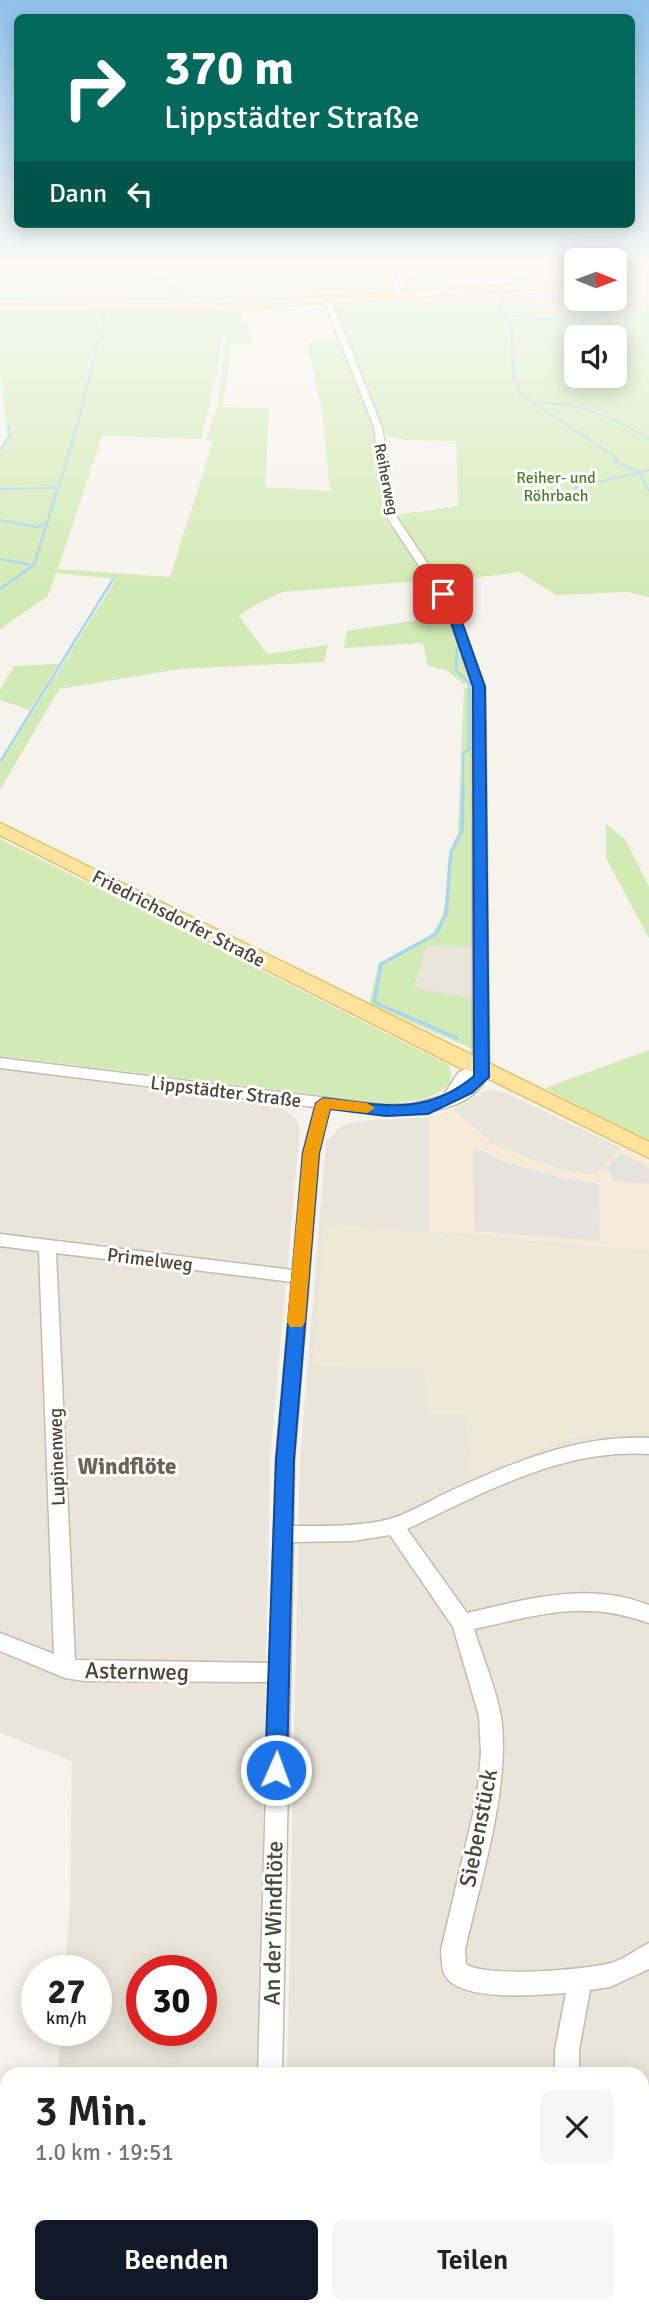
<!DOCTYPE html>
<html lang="de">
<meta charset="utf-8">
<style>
:root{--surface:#fff;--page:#f6f6f6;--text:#222;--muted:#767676;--accent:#111827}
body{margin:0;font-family:Signika,sans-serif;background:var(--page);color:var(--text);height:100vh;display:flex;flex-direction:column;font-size:26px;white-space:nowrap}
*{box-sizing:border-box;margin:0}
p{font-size:23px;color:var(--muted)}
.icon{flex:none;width:38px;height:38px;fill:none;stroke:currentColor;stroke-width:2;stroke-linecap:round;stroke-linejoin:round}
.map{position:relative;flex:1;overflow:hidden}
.side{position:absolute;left:0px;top:2067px;width:649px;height:247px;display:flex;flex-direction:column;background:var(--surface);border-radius:21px 21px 0 0;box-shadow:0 4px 18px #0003}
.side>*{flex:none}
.banner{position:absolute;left:14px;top:14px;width:621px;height:214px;border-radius:10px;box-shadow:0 4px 18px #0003;background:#00695c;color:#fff;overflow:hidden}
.needle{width:46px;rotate:91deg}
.controls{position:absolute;left:564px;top:248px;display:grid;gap:14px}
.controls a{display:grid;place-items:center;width:63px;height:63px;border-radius:10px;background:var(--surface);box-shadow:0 4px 18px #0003;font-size:35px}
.speed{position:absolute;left:21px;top:1955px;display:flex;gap:14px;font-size:35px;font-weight:700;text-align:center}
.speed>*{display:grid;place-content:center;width:91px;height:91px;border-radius:50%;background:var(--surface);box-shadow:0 4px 18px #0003;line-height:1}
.speed small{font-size:18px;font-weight:400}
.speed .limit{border:10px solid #d22;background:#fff;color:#111}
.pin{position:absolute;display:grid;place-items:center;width:60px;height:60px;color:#fff;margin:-30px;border-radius:14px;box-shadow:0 4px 10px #0006}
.me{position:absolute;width:77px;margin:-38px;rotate:2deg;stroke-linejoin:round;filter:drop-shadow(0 0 5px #0008)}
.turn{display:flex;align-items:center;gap:24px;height:147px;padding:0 35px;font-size:32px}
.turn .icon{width:91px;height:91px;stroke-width:2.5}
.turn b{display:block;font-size:49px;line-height:60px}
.then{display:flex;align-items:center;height:66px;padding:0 35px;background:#0003;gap:14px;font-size:26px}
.round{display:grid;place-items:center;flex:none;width:74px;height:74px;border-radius:10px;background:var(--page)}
.head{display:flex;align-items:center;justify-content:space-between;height:119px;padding:0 35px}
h1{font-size:42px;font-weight:600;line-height:52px}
.action{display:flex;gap:14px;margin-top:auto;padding:14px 35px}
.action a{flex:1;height:80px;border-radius:10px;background:var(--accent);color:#fff;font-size:28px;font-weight:600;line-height:80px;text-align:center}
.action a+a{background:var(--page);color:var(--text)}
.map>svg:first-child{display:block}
.residential{fill:#eae5da;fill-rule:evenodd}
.commercial{fill:#f7ead8}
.education{fill:#efe8d6}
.green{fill:#d2eab5;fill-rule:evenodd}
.parking{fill:#e5e3e0}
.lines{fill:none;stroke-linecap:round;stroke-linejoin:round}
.stream-far2{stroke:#a9d4f2;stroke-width:2}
.stream-far1{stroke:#a9d4f2;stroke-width:2.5}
.stream{stroke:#a9d4f2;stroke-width:3.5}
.minor-casing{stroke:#c2bbae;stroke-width:3}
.major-casing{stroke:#e6c16a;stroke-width:3}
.minor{fill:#fff;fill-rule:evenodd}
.major{fill:#ffe39c;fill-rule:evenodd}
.route{fill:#1a73e8;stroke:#114b97;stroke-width:2}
.slow{fill:#f59e0b}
.labels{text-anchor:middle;stroke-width:6;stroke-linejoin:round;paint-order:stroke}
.far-park-label{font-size:16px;fill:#4a7f2a;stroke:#fff}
.far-street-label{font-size:16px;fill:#4b4439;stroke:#fff}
.street-label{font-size:19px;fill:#4b4439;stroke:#fff}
.quarter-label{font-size:23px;font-weight:bold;fill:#6e6250;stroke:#fff}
.near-street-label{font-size:23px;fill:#4b4439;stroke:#fff}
</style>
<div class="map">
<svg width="649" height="2312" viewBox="0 0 649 2312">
<rect width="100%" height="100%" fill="#f6f3ec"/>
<!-- residential -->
<g class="residential">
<path d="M471,266L496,267L505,276L516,280L508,285L472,283Z"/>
<path d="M546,266H576V281L546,285Z"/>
<path d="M638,279H649V322H605Z"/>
<path d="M576,285V299H600L590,317L553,314L514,289Z"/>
<path d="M426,946L476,947V999L414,989Z"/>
<path d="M0,1069L279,1106L296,1118L300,1128L270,1460L258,2074H58L61,2030H96V1970H65L70,1905L72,1761L0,1733ZM142,1970H201V2030H142Z"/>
<path d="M493,1090L504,1092L622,1148L596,1175L564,1171L509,1151L493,1144L453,1109L484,1092Z"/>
<path d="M429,1117V1231L649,1251V2169L642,2172V2074H287L300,1459L326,1142L342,1125L364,1121Z"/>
<path d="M7,2165V2306L254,2307V2312H0V2174Z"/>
<path d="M282,2307V2306L387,2307L378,2312H282Z"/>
</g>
<!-- commercial -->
<path class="commercial" d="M453,1109L493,1144L564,1171L596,1175L622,1148L649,1162V1251L429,1231V1117Z"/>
<!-- education -->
<path class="education" d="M324,1224L649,1252V1434L617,1432L570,1438L471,1477L466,1414L426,1413L424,1367L314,1366Z"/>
<!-- green -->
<g class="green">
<path d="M0,266H444L449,286L465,284L464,267L447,266H471L472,283L508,285L515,280L490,266C513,266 518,282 546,282V285L449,289H514L547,311L570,310L580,315L592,314L600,299H614V280L638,279L611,314L638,313L649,303V597L628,592L556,595L519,572L440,582L396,515L458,506L456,441L408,440L388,436L382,428L331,303L334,301L240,308L254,343L231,344L223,407L269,408L265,487L330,491L322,410L307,342L340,341L373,426L384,517L430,580L282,592L257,604L239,616L267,654L328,645L324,662L179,669L59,689L0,790V765L116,579L56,573L48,596L0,629V450L8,436L0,375ZM222,336H226L217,407L206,440L213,441L170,577L58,569L102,436L201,439L219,364ZM576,338H614V376H576Z"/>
<path d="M449,615L474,685L463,684L448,671L428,666L423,643L344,648L347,631Z"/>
<path d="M58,664L30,710L0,700V690L14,666Z"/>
<path d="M464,688L475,689L476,947L426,946L414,988L476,999L477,1051L369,1004L379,962H386C400,953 421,945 432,933C458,904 437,864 458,834Z"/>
<path d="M606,824L625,839L649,887V938L606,858Z"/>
<path d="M0,839L449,1065C464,1097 405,1103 386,1103L0,1056Z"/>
<path d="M649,1050V1141L545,1088Z"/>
<path d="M649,2169V2295L642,2294V2172Z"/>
</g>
<!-- parking -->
<g class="parking">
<path d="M473,1150L484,1151L503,1162L558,1177L599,1184L600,1241L474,1231Z"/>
<path d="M620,1153L649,1168V1184L614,1181L611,1173L604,1170Z"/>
</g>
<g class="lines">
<!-- stream-far2 -->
<g class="stream-far2">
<path d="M155,266L156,276L182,297L200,305L368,292"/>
<path d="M493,266L519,280L511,286L500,307L512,326L513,377L521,395L611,454L617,460L615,462L639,472L649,491"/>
<path d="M614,286L619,277"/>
<path d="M404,291L415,266"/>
<path d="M505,314L537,319L590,320L597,317L606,299"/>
<path d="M534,404C573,398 616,420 649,439"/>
<path d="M0,450L9,436V426"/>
<path d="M573,488L649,470"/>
<path d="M0,489L56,488"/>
<path d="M56,495L75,434L106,310"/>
</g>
<!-- stream-far1 -->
<g class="stream-far1">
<path d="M0,520L37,527L45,524"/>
<path d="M0,559L32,565"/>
<path d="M34,565L56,493"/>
<path d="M0,589L34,565"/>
<path d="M457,648L456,670L469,683V750L463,753V791"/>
<path d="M0,762L113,579"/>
</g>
<!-- stream -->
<path class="stream" d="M457,1038L374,1002L381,964L436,934L446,914L451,852L462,831L463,789"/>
<defs>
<g id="minor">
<path d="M400,266H408L400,294L396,296L392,294Z"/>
<path d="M327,297L331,299L382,427L396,516L455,605L485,687L489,1067C478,1127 373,1114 329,1108L319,1153L294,1460L293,1526C324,1526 359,1527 390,1519C410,1513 429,1501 448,1492C512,1463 578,1434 649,1438V1454C562,1448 484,1493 407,1529L467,1613C528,1599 587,1581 649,1605V1623C584,1599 539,1615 474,1629C483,1658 496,1688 501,1717C511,1785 480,1882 465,1950L466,1964C484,1978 587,1970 611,1963C625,1959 636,1949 649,1943V1969L610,1987L590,1990L579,2050V2074H555V2050L566,1993C539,1995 463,2002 446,1977C441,1970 442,1958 441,1950L477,1797L481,1753L479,1716L453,1627L390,1535L353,1541L293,1542L282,2074H258L269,1682L84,1681L65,1678L0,1651V1633L54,1654L39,1251L0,1246V1234L293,1270L303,1153L315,1107L0,1068V1058L386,1105L412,1104L443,1096L458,1073L473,1065V687L445,605L386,516L374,427L323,299ZM56,1253L292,1282L276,1460L270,1663L75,1660Z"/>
<path d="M56,2306H82L81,2312H55Z"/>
<rect x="254" y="2306" width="26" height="6"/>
</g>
<g id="major">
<path d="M649,268V274L614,282V276Z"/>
<path d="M576,280V286L210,311L0,310V304L210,305Z"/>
<path d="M0,823L649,1142V1158L475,1072L460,1068L0,835Z"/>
</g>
</defs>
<!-- minor casing -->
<use href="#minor" class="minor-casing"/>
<!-- major casing -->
<use href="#major" class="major-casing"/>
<!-- minor -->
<use href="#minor" class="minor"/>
<!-- major -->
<use href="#major" class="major"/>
</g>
<!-- sky -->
<linearGradient id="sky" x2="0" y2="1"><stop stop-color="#8fc1ec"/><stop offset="0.45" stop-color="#fbfaf6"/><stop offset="1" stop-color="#fbfaf6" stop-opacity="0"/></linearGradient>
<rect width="649" height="590" fill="url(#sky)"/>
<!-- route -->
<path class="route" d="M439,591H446L456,605L485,687L489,1077L472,1093L428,1114L386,1116L330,1109L319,1153L294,1460L287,1770L284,1778L276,1781L269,1778L265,1770L276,1460L303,1153L316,1103L323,1098C382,1105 425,1117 474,1076L473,687L445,605L437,594Z"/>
<!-- slow -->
<path class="slow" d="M323,1098L367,1103L375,1108L367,1113L330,1109L319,1153L305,1322L302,1327H290L287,1322L303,1153L316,1103Z"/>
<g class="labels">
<!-- far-park labels -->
<g class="far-park-label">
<text x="556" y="483">Reiher- und<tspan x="556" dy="18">Röhrbach</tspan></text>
</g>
<!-- far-street labels -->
<g class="far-street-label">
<text transform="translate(387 479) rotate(79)" y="6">Reiherweg</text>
</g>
<!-- street labels -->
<g class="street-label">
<text transform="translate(179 918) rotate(27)" y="7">Friedrichsdorfer Straße</text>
<text transform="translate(226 1091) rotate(7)" y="7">Lippstädter Straße</text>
<text transform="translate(150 1259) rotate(7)" y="7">Primelweg</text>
<text transform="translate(56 1457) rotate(-92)" y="7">Lupinenweg</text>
</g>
<!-- quarter labels -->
<g class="quarter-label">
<text x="127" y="1474">Windflöte</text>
</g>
<!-- near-street labels -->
<g class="near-street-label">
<text transform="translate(137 1671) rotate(1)" y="8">Asternweg</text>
<text transform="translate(478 1828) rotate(-79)" y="8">Siebenstück</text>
<text transform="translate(273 1923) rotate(-89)" y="8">An der Windflöte</text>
</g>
</g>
</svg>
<div class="controls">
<a><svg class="needle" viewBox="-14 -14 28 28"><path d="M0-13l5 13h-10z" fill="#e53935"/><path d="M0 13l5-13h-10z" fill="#767676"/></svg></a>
<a><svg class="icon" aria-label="sound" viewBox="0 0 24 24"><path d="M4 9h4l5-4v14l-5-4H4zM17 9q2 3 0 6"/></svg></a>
</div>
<div class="speed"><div>27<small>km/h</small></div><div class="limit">30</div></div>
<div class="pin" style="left:443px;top:594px;background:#d93025"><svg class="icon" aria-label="arrive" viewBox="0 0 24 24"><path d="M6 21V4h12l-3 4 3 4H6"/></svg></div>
<svg class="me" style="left:276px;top:1770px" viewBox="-20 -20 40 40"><circle r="17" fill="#1a73e8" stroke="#fff" stroke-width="3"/><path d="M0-11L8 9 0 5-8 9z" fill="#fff"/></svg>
<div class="banner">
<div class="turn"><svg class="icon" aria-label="right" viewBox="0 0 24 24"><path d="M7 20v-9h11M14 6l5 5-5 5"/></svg><div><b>370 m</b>Lippstädter Straße</div></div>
<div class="then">Dann<svg class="icon" aria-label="left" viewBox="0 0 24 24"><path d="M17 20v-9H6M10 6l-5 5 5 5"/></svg></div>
</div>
<section class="side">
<div class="head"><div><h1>3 Min.</h1><p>1.0 km · 19:51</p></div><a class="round"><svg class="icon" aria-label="close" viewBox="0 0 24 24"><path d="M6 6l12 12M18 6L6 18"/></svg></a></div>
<div class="action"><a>Beenden</a><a>Teilen</a></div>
</section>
</div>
